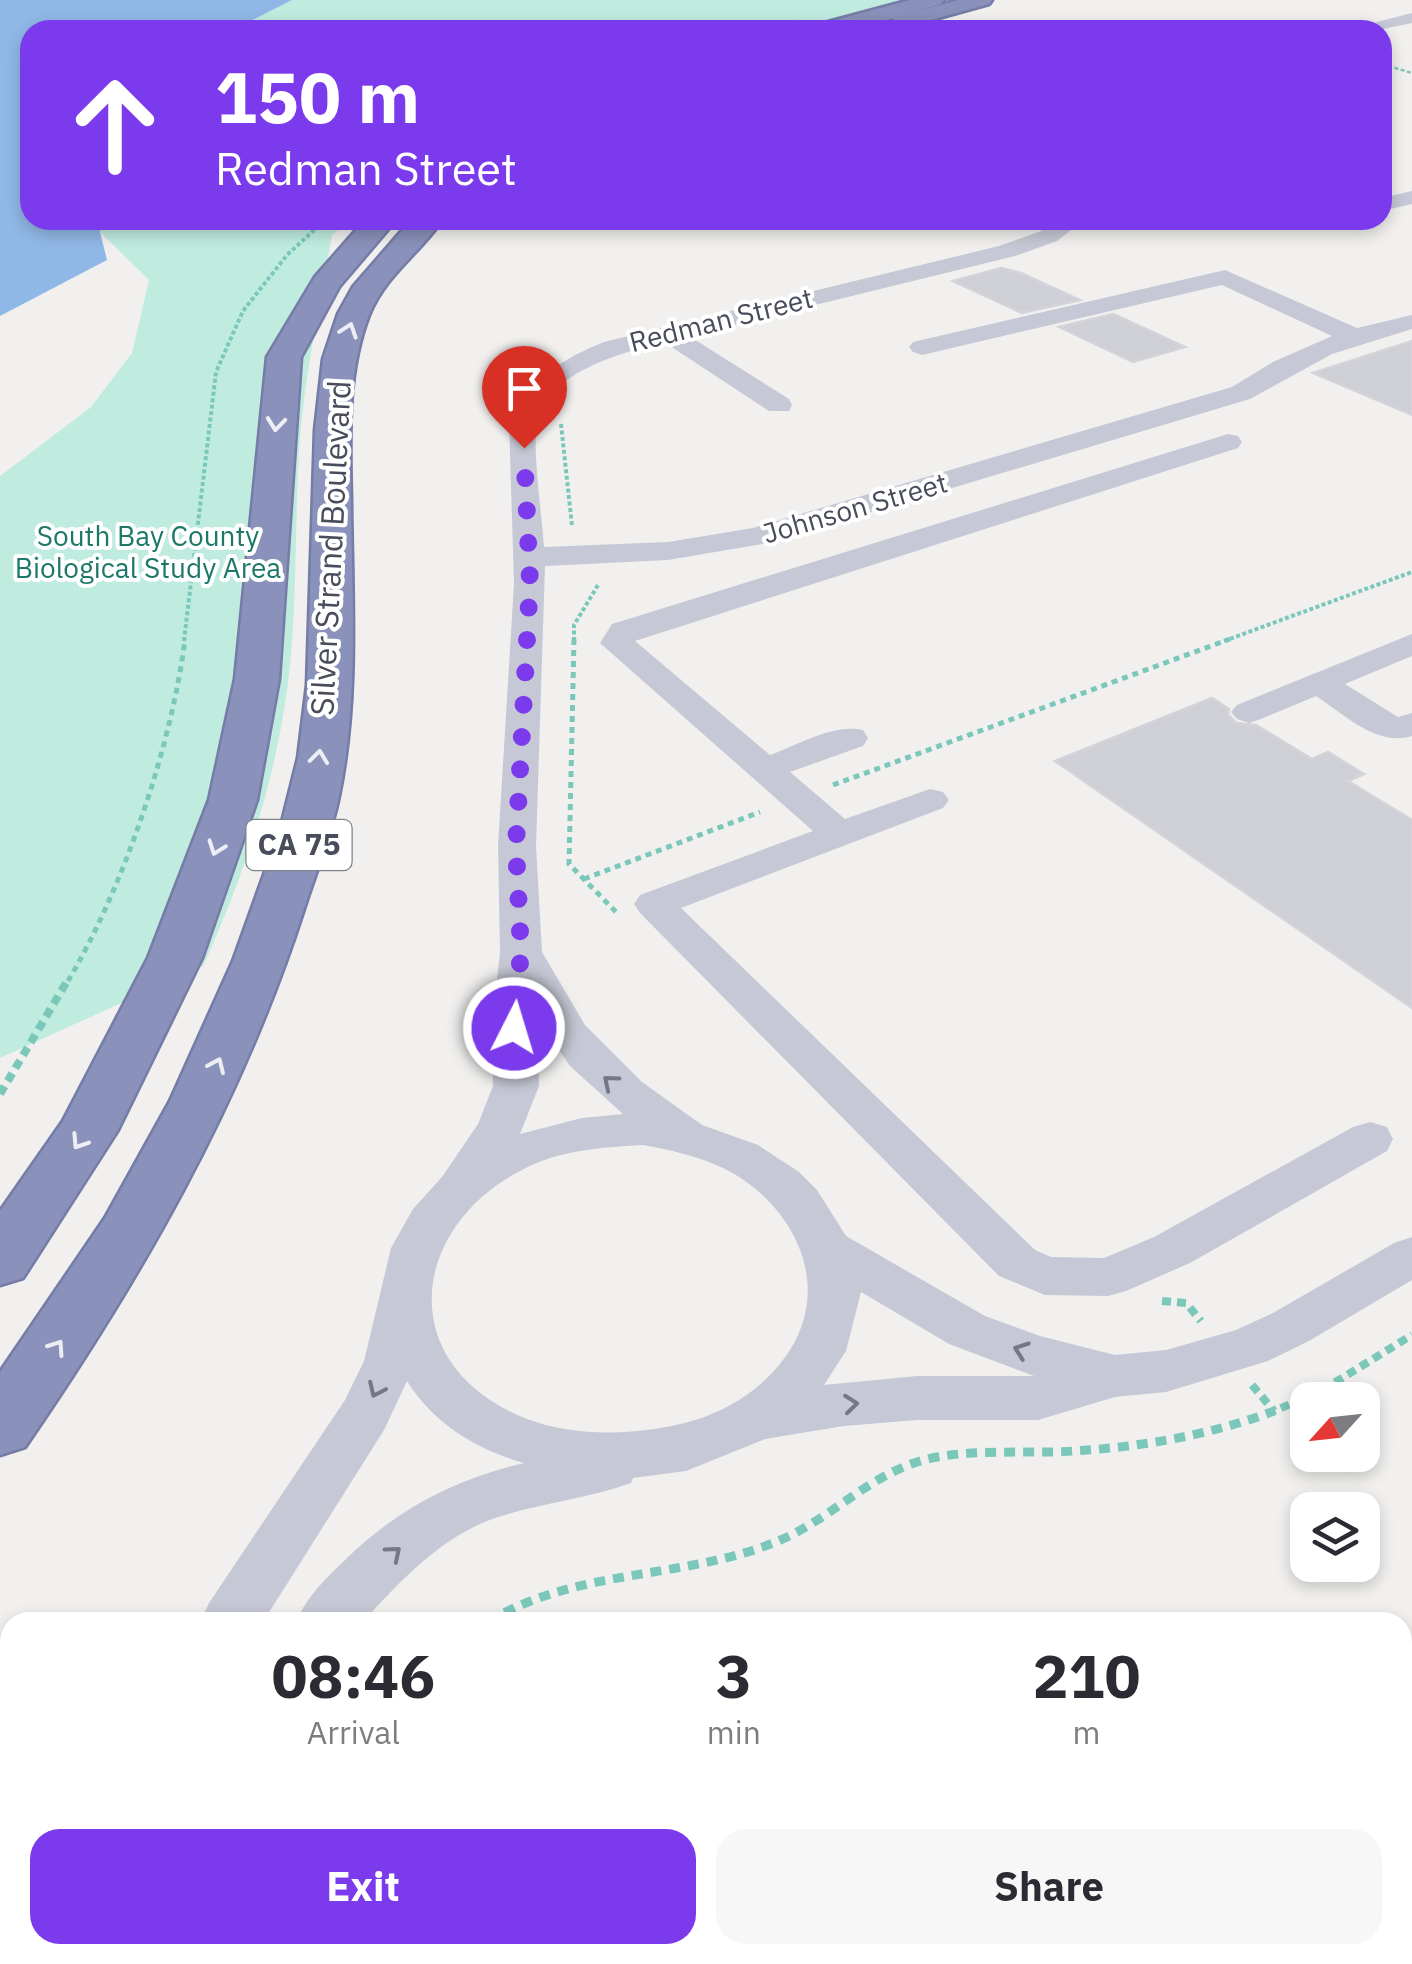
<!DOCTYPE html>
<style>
:root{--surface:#fff;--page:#f7f7f7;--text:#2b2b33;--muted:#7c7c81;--accent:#7c3aed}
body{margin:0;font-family:"IBM Plex Sans",sans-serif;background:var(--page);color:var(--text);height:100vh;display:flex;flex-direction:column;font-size:38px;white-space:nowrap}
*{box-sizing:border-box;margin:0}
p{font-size:32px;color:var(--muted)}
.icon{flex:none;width:55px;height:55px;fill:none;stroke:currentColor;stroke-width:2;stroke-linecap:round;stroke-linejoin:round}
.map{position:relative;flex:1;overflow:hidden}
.side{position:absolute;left:0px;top:1612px;width:1412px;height:352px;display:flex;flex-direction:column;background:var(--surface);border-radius:30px 30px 0 0;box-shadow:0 5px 15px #0003}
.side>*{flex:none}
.guide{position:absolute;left:20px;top:20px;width:1372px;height:210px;border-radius:30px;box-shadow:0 5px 15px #0003;background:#7c3aed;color:#fff;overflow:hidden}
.needle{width:65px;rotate:243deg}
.controls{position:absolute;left:1290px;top:1382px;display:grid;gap:20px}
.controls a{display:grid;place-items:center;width:90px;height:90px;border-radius:20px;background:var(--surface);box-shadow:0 5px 15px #0003;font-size:50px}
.pin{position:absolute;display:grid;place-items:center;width:85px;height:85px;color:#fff;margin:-102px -42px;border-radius:50% 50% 50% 0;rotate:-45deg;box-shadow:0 0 10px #0007}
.pin .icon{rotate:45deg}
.me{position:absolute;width:110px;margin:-55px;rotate:5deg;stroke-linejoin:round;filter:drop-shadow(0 0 8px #0008)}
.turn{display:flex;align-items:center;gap:35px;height:210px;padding:0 30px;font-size:45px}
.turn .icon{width:130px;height:130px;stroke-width:2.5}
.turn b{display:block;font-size:70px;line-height:85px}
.eta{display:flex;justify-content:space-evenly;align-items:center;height:170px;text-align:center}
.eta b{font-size:60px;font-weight:700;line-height:70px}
.button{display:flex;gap:20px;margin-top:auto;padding:20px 30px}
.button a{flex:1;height:115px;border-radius:30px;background:var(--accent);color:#fff;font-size:40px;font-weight:700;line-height:115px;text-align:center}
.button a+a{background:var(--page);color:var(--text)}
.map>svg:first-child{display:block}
.green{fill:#c0ece0}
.water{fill:#90b8e6}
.building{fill:#cfd0d6;stroke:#d4d3da;stroke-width:2.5}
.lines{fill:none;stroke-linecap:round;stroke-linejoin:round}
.highway-casing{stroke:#757ca6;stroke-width:5}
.path-far4{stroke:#7bc8bb;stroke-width:2.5;stroke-dasharray:4 2.5;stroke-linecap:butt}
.path-far3{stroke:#7bc8bb;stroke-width:4;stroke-dasharray:4 2.5;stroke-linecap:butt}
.path-far2{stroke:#7bc8bb;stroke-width:5;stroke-dasharray:6 5;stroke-linecap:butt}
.path-far1{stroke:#7bc8bb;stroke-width:8;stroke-dasharray:9 6;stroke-linecap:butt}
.path{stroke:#7bc8bb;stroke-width:9;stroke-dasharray:11 8;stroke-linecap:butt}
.minor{fill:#c6c9d5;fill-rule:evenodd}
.highway{fill:#8a91ba;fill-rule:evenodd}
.oneway{stroke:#edeef5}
.oneway2{stroke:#747886}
.route{stroke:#7c3aed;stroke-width:18;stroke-dasharray:0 32.4}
.labels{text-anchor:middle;stroke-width:8;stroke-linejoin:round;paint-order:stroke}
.far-street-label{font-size:28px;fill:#484c5b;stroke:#fff}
.far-park-label{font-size:28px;fill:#1d7869;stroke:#fff}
.shield{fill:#fff;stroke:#7f828c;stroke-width:2.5}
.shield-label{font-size:30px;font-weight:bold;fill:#484c5b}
.street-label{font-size:32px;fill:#484c5b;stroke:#fff}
</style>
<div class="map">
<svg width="1412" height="1964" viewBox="0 0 1412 1964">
<rect width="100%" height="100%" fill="#f1f0ef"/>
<!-- green -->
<g class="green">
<path d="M267,0H917L807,30H220Z"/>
<path d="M88,220H351L332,235C323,289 311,345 304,400C292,493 300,589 288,682C276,780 244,876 203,966L0,1058V476L91,407L132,353L149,280Z"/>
</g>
<!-- water -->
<path class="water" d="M0,0H292L233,30H30V220H97L107,260L0,316Z"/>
<!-- building -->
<g class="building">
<path d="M1001,268L1021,273L1080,300L1022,313L953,281Z"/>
<path d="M1113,314L1185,347L1133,362L1059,327Z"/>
<path d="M1412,341V415L1313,373Z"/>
<path d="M1212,698L1229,709L1228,714L1236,723L1256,725L1312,759L1328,752L1364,774L1348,781L1412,820V1008L1055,761Z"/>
</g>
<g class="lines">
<defs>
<g id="highway">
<path d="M910,0H944L941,4L907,14L958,0H992L989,4L902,28L894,27L891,22L894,18L849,30H814L817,25Z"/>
<path d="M365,220H396L339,287L301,357L279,679L257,800L202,958L118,1130L23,1278L0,1285V1211L63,1121L148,958L209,800L235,679L267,357L315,277Z"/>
<path d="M411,220H442C419,254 385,275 369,315C346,374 350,440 351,502C352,600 359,700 339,796C331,836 315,874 303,912C240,1106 140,1280 25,1447L0,1455V1372L105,1218L170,1101L233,961L280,830L298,758L307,685L315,430L323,359L338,314L353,287Z"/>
</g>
</defs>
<!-- highway casing -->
<use href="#highway" class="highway-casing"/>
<!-- path-far4 -->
<g class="path-far4">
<path d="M762,30L795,21"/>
<path d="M1382,64L1412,73"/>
</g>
<!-- path-far3 -->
<g class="path-far3">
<path d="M561,424L572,526"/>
<path d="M184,641L216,372L243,311L287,255L325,220"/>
<path d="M574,641V625L598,585"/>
<path d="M1224,641L1412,572"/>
</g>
<!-- path-far2 -->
<g class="path-far2">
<path d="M574,639L569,864L619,915"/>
<path d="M833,785L1230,639"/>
<path d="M584,879L760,812"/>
<path d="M68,981C123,889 172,745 185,639"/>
</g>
<!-- path-far1 -->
<g class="path-far1">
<path d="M0,1094L69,978"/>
<path d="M1162,1301L1186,1303L1201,1321"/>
<path d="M1252,1385L1274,1411"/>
<path d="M1267,1414L1321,1391L1412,1335"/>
</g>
<!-- path -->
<g class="path">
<path d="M488,1622C579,1566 689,1581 785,1538C839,1513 876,1468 937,1457C982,1449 1028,1454 1074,1451C1140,1447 1211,1435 1274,1411"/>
<path d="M199,1964L204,1955"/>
</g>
<!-- minor -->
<g class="minor">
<path d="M1412,13V23L1378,30H1345Z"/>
<path d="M1412,191V204L1382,211V198Z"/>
<path d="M1058,220H1084L1057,241L1015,256L689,336L789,399L792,405L789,411H769L664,342C624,352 545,373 537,422C532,450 542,515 544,547L668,542L753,528L1232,387L1273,362L1332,336L1222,285L922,355L913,352L909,347L913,342L1225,270L1357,328L1412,315V329L1332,354L1250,399L768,543L668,560L545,566L536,846L542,952L585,1025L642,1082L702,1125L758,1145L799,1172L817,1190L846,1236L985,1316L1040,1336L1115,1355L1166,1350L1236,1330L1273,1313L1394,1243L1412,1237V1280L1309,1341L1268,1361L1166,1392L1115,1397L1038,1420H917L844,1426L765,1439L686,1471L633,1478L631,1483C587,1499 540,1503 495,1518C442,1536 399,1582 363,1622H296C306,1598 324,1580 343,1562C395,1510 453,1480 524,1463C477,1450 433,1423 407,1381L384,1430L263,1622H200L209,1603L345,1400L364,1361L391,1248L413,1209L442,1177L478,1124L493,1086L492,1028L500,952L498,846L514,583L509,421C530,379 562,359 604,342L999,246L1041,231ZM537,1019L570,1066L623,1114L582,1118L520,1134L539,1086ZM643,1145C671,1150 697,1156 723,1168C796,1204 837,1290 783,1360C751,1402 705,1422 654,1429C613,1435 567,1434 527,1419C387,1364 410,1215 539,1162C572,1149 608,1147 643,1145ZM861,1292L949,1344L1034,1376H917L824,1385L846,1351Z"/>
<path d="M1228,434L1238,436L1242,442L1238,448L635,641L770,755C797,745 834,723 863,730L868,738L863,746L790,772L845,819L930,789L943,792L949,800L943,808L681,908L1035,1250L1051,1257L1104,1258L1154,1237L1353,1127L1370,1122L1387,1127L1393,1139L1387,1151L1190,1263L1126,1291L1108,1296L1045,1295L999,1276L640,913L634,904L640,895L813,831L600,643L612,624Z"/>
<path d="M1412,634V656L1345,684L1398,717L1412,713V736C1377,747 1345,715 1316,696L1261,719L1249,723L1237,719L1231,712L1237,705Z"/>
<path d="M10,1923V1955H49L46,1964H0V1927Z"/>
<path d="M80,1955H151L148,1964H77Z"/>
</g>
<!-- highway -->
<use href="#highway" class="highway"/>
</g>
<!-- one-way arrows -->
<defs><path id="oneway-chevron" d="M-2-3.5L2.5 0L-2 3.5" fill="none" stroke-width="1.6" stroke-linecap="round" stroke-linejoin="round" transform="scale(2.5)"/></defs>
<g class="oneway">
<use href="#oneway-chevron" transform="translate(349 330) rotate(-71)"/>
<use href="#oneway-chevron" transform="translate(276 424) rotate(96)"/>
<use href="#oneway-chevron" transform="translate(319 757) rotate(-83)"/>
<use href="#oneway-chevron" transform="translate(216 848) rotate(110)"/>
<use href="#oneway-chevron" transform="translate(217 1065) rotate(-66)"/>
<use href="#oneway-chevron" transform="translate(79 1142) rotate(123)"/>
<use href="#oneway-chevron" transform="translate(57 1347) rotate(-56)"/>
</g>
<g class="oneway2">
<use href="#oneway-chevron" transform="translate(610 1082) rotate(-140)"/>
<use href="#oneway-chevron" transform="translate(1021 1350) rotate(-160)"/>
<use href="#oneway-chevron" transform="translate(376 1390) rotate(115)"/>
<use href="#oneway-chevron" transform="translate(851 1404) rotate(-6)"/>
<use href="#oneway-chevron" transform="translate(394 1553) rotate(-40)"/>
</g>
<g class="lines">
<!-- route -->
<path class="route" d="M514,1028L521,952L516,846L530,583L524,448"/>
</g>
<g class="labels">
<!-- far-street labels -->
<g class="far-street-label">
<text transform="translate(721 320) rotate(-14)" y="10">Redman Street</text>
<text transform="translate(855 508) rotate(-16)" y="10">Johnson Street</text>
</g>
<!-- far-park labels -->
<g class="far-park-label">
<text x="148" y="546">South Bay County<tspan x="148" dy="32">Biological Study Area</tspan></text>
</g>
<!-- shield labels -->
<rect class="shield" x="246.5" y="820" width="105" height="50" rx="8"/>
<g class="shield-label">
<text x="299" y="855">CA 75</text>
</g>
<!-- street labels -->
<g class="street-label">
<text transform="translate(331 548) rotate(-87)" y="11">Silver Strand Boulevard</text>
</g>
</g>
</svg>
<div class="controls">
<a><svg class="needle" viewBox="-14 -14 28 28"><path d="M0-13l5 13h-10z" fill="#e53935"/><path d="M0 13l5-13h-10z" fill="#7c7c81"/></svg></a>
<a><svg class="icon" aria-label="layers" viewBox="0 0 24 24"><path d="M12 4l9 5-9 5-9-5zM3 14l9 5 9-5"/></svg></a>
</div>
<div class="pin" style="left:524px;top:448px;background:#d93025"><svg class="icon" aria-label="arrive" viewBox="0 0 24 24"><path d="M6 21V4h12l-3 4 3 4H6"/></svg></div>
<svg class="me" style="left:514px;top:1028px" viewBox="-20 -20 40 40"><circle r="17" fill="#7c3aed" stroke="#fff" stroke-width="3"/><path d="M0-11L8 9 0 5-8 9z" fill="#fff"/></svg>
<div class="guide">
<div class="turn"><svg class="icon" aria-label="ahead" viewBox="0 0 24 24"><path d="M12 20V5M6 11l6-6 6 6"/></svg><div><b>150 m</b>Redman Street</div></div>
</div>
<section class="side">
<div class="eta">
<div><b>08:46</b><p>Arrival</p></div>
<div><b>3</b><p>min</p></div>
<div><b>210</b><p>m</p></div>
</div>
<div class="button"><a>Exit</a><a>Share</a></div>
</section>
</div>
